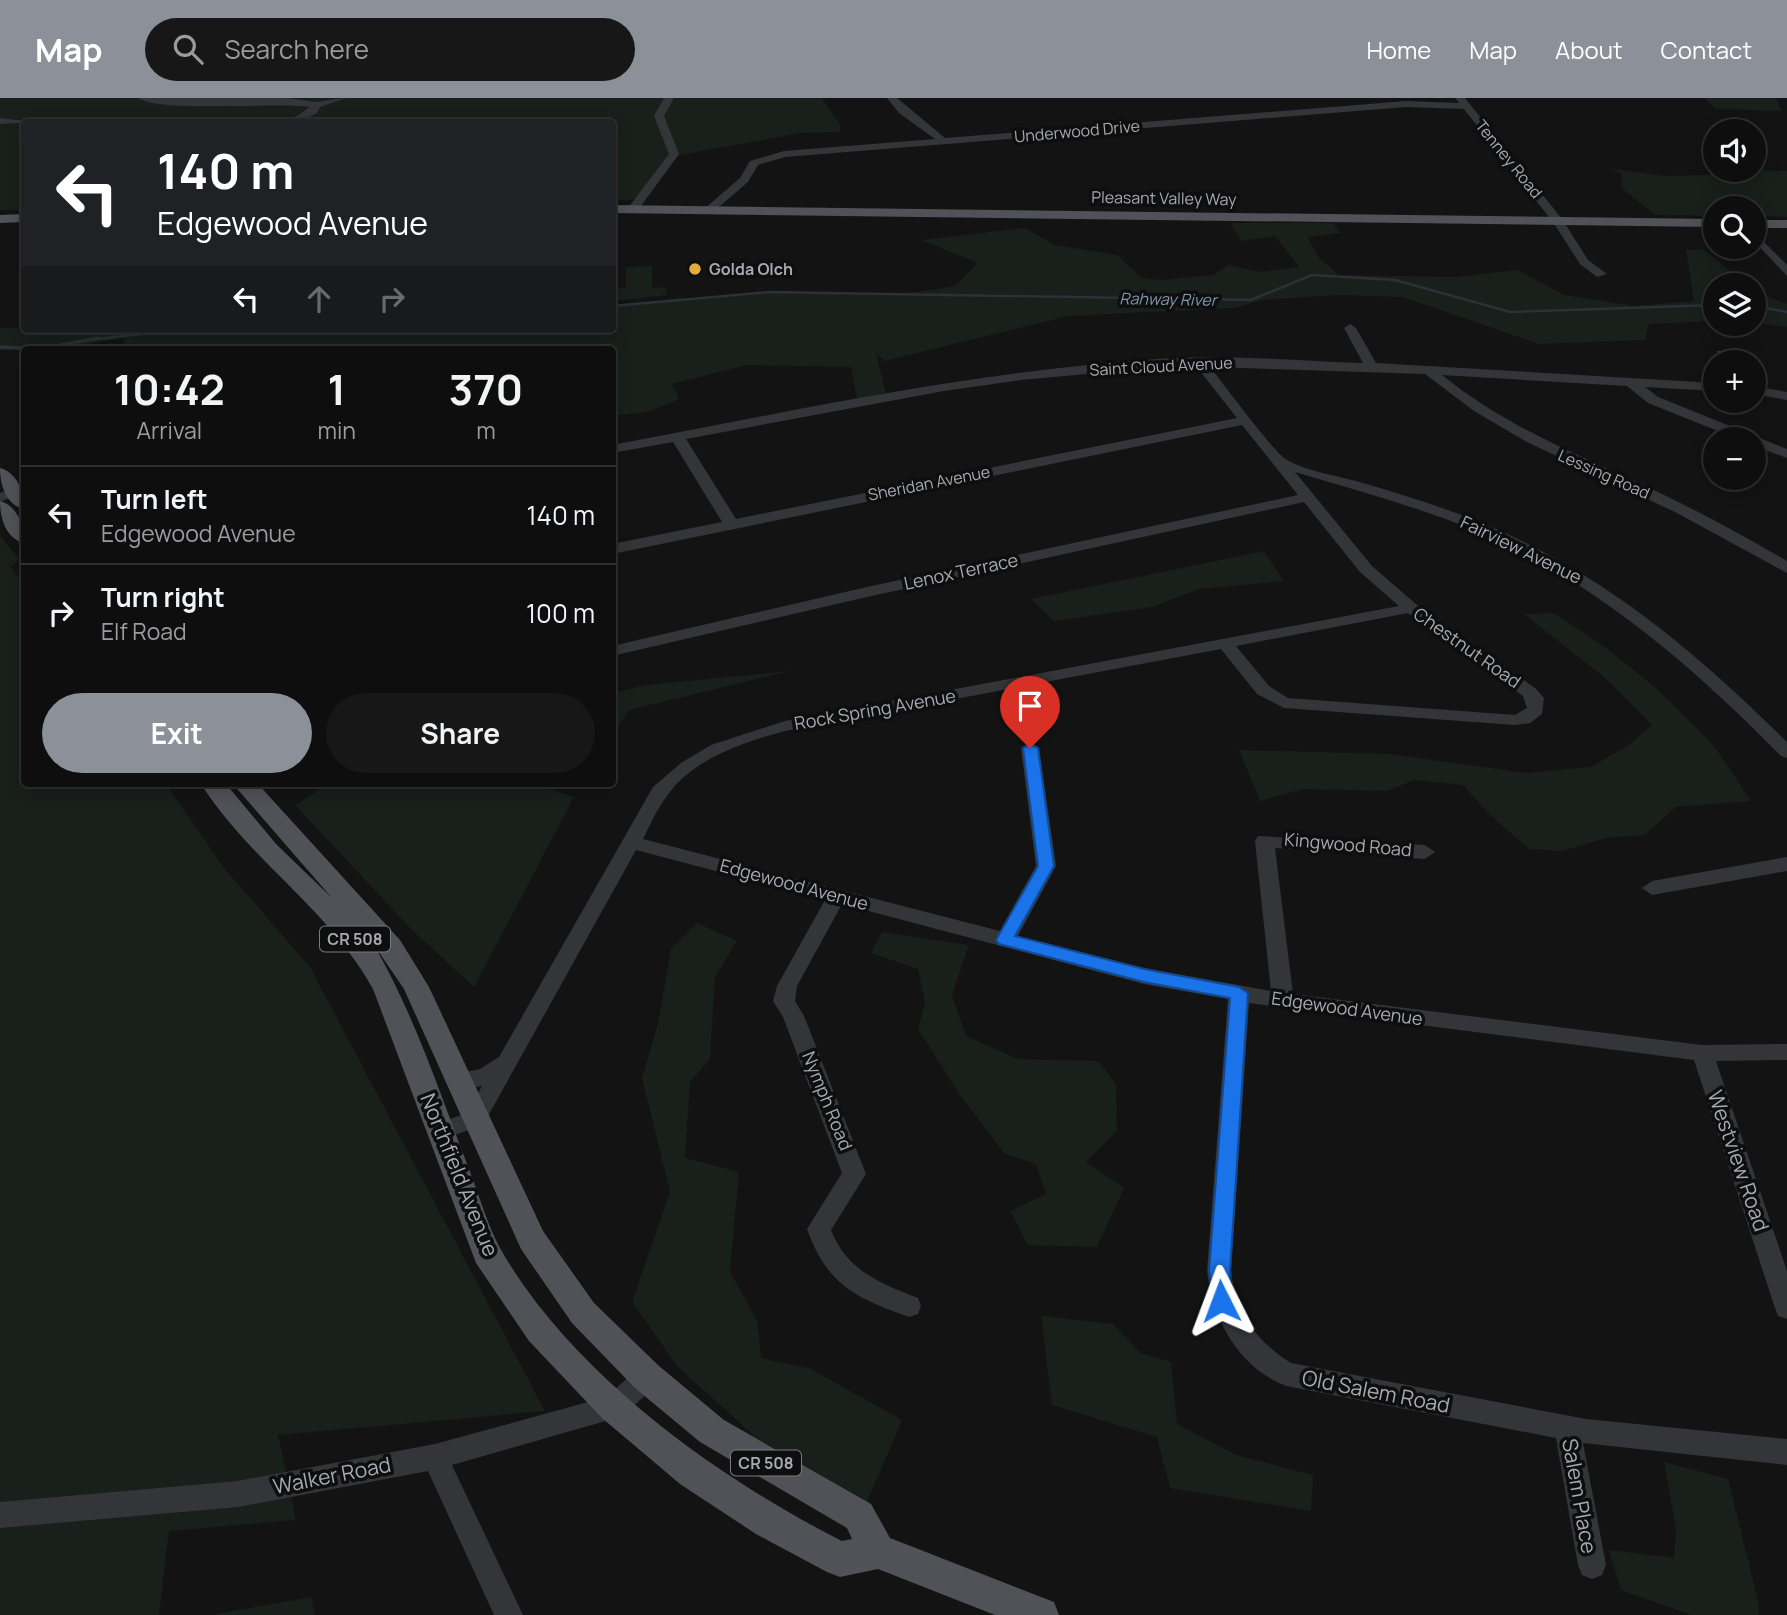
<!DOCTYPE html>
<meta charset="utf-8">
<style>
:root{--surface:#0e0e0f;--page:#171718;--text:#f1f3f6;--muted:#9b9c9e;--line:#2e2e2f;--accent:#8c9099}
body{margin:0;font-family:Manrope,sans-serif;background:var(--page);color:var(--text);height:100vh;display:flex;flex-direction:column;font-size:26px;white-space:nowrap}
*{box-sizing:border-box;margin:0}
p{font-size:23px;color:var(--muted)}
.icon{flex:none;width:38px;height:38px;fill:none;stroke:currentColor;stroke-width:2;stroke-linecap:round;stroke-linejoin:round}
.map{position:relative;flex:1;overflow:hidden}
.sheet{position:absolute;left:21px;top:248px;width:595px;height:441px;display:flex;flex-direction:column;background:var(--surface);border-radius:7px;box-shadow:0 4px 18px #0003,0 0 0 2px var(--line)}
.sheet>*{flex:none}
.top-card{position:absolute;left:21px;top:21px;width:595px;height:214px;border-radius:7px;box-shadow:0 4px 18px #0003,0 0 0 2px var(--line);background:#202124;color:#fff;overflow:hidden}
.fabs{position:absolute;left:1703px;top:21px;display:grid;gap:14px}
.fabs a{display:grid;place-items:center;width:63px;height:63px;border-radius:50%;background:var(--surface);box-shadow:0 4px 18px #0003,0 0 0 2px var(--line);font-size:35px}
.pin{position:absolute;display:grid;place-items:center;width:60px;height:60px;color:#fff;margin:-72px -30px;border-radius:50% 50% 50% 0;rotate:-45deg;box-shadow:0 0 7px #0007}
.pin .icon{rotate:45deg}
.me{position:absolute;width:77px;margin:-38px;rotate:357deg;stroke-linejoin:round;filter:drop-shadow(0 0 5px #0008)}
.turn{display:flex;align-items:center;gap:24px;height:147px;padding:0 21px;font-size:32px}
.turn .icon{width:91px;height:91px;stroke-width:2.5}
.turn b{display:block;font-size:49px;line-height:60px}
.lanes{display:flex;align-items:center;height:66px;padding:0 21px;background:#0003;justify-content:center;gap:35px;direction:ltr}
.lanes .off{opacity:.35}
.eta{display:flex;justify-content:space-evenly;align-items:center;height:119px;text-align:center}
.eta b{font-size:42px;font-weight:700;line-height:49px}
.cta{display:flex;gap:14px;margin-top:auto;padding:14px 21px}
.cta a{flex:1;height:80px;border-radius:42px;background:var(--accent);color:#fff;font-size:28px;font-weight:700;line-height:80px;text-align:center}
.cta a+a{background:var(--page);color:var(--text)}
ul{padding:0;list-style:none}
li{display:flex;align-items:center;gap:21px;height:98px;padding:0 21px;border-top:2px solid var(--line)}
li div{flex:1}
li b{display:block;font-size:26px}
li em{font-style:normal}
header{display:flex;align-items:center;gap:42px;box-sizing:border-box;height:98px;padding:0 35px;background:var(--accent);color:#fff}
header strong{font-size:33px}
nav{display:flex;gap:38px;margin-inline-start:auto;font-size:24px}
.search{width:490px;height:63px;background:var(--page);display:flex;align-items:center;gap:18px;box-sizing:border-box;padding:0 24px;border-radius:38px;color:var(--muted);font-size:26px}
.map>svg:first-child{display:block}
.green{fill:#191f1a}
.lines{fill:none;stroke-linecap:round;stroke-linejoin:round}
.stream-far1{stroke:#2a3137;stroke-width:2.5}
.stream{stroke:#2a3137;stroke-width:3.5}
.minor{fill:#343539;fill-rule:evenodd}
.major{fill:#505258;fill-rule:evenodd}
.route{fill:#1a73e8;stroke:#114b97;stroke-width:2}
.poi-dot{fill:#e2ac3d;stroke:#0e0e0f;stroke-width:2.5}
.labels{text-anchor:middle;stroke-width:7;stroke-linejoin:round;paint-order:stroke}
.far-street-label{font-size:16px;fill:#a5aab3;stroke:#0e0e0f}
.far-poi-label{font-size:16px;font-weight:bold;fill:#a5aab3;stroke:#0e0e0f;text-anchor:start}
.far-water-label{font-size:16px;font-style:italic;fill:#7f96ac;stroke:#0e0e0f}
.shield{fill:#0e0e0f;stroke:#787b82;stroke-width:2}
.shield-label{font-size:16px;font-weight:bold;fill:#a5aab3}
.street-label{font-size:18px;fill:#a5aab3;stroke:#0e0e0f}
.near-street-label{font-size:21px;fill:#a5aab3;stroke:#0e0e0f}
</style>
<header>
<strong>Map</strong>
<div class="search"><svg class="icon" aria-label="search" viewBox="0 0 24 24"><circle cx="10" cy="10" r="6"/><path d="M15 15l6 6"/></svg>Search here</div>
<nav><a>Home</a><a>Map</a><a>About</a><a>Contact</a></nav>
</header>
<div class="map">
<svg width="1787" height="1517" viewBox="0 0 1787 1517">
<rect width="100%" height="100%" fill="#131314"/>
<!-- green -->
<g class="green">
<path d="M0,0H822L840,27V34L801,35L675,58L634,102L613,103L612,24H24V112H0Z"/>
<path d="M1704,0H1776L1782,13L1716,11Z"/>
<path d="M1606,70L1664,78L1712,77L1723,72L1787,73V119L1754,118V110H1715V118L1655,117L1623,91L1621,75Z"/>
<path d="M1230,125H1333L1341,135L1308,139L1319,160L1339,177L1454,179L1518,172L1564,197L1635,208L1694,203L1686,152L1703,151L1747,187H1715V223L1649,226L1645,242L1539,246L1402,199L1338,197L1262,202L1235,210L1068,218L885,263L876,255L886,296L857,301L851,269L746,267L672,286L679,301L648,314L613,318L612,252H122L124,240L53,252H0V230L24,229L612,231L613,208L787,193L862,197L917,194L955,188L978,165L921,142L1025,130L1055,147L1117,157L1142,180L1161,182L1214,177L1228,167L1260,174L1299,169L1275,138L1241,143Z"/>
<path d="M652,168V189L666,190L667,197L613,203V191L626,190V169Z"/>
<path d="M1754,193L1787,206V229L1754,225Z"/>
<path d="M0,438L19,461L11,469L24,486V686H166L224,770L310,869L545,1313L278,1337L296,1422L169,1433L159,1517H0Z"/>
<path d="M1264,453L1284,483L1199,491L1152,509L1054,523L1031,501Z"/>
<path d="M1553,515C1610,549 1663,593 1707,641C1724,659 1737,683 1751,703L1676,709L1645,737L1606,740L1562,753L1529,751L1489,716L1463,687L1414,682L1387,693L1304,691L1260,703L1239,652L1389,656L1526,675L1591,669L1630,646L1652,627L1605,580L1524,516Z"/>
<path d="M790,573L629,612L613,637V595L646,587Z"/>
<path d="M329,686H533L574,699L474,889L412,832L295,707Z"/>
<path d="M697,825L737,843L715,879L710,961L690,984L685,1060L739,1074L730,1173L758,1225L761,1260L811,1271L902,1322L867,1404L754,1338L678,1269L632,1204L670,1094L642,980L658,926L671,851Z"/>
<path d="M882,834L969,847L952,897L966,938L1018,961L1098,963L1116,986L1117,1033L1086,1064L1124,1090L1097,1149L1028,1147L1010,1113L1046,1096L1036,1066L1004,1055L960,997L918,931L925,905L918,871L871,855Z"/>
<path d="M1041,1218L1113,1226L1141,1255L1171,1264L1177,1326L1236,1357L1313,1377L1311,1413L1170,1390L1157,1339L1052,1307Z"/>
<path d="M1664,1364L1728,1381L1758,1502L1759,1517H1691L1621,1492L1609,1452L1674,1460L1676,1431Z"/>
<path d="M311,1499L315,1517H211Z"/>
</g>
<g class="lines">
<!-- stream-far1 -->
<g class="stream-far1">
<path d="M612,208L769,194L1251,202L1312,177L1395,182L1510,214L1715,207"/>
<path d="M1754,208L1787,214"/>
<path d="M89,242L185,231"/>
</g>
<!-- stream -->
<path class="stream" d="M0,249L39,251L99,240"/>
<!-- minor -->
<g class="minor">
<path d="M138,0H287L316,4L346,0L320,9L317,15L300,24H277L297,18L310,9C275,4 161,15 138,0Z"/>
<path d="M664,0H674L664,18L679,56L638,112H630L628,110L669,56L654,18Z"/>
<path d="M887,0H897L945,40L1406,3L1459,5L1455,0H1465L1562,121L1588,162L1607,176L1597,179L1580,166L1553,124L1464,11L1406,9L785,59L758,67L748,84L714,113L704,111L740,80L750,63L784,53L935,41L899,15Z"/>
<path d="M0,20L34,24L0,26Z"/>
<path d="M1754,134L1787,167V178L1754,143Z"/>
<path d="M1350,226L1356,230L1376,265L1715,285V293L1645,289L1658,299L1787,351V360L1754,348V341H1738L1648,305L1627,288L1442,277C1506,329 1581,358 1654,392C1700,414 1744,438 1787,463V475L1677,415L1527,344L1474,313L1425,276L1210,269C1223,285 1275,356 1287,362C1309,374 1340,378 1363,385C1421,402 1478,420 1532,448C1629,497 1710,568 1787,644V660L1781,658C1703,579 1621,506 1521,454C1450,417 1372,397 1295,374L1372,468L1417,507L1535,590L1544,600L1542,616L1530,625L1515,627L1284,610L1257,596L1221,551L785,633C744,644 692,661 667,698C657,711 650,727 643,741L1000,833L1036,768L1021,650L1030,644L1039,650L1056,768L1018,838L1144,870L1271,893L1255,743L1258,738L1425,747L1435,754L1425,761L1275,750L1293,896L1702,947L1787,946V962L1716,963L1787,1173V1221L1778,1218L1775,1210L1694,962L1249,905L1231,1173C1237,1216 1255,1242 1291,1265L1586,1321L1787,1341V1367L1583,1345L1606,1467L1602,1477L1592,1481L1582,1477L1578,1467L1556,1340L1286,1288C1238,1269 1213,1222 1207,1173L1228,901L1144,886L842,806L797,888L795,903L804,918L866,1076L831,1132C847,1173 880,1185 918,1200L921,1208L918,1216L909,1219C856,1200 827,1187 807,1131L842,1075L783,919L773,903L777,888L825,802L636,752L483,1027L441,1042L433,1039L430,1033L433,1027L467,1015L482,988L458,992L450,989L447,983L450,977L480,971L499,959L653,689L681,665L711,647L785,623L1399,508L1360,474L1304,404L867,499L612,558V548L867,489L1298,397L1242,327L612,456V446L722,424L673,344L612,355V347C798,312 984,271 1173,260C1235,257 1300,263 1363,265L1344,230ZM1175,268H1196L1237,320L736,421L686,341L944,293L1021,282ZM1408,515L1523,598L1527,610L1515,617L1288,600L1269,588L1236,548Z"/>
<path d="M1717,253H1727L1741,264H1726L1717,259Z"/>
<path d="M1754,288L1787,294V302L1754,296Z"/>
<path d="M16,390L23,394L0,404V395Z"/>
<path d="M1787,759V773L1652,797L1642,790L1652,783Z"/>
<path d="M647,1267L656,1271L660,1279L656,1287L623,1318L452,1367L523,1517H494L428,1373L238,1409L0,1430V1404L238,1383L435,1346L606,1299L638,1271Z"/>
</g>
<!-- major -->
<g class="major">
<path d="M612,107L1715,121V129L612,115Z"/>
<path d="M24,116V124L0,125V117Z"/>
<rect x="1754" y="122" width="33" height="8"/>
<path d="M0,370C18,375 24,395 24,411C6,407 0,387 0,370Z"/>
<path d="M0,403C18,408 24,428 24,445C6,441 0,420 0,403Z"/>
<path d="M201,686H226L277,747L332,800L233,686H258L400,842L429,889L543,1133L594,1205L659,1268L724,1322L871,1406L890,1440L1054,1504L1059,1517H995L878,1471L840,1479L827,1474L756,1436L680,1386L602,1320L529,1243L476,1165L373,891C328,810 250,763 201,686ZM374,847L404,891L521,1151L572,1225L635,1290L700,1344L847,1430L852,1441L842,1443C717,1380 570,1274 500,1150C487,1126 479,1097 469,1071C440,996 415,918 374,847Z"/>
</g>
</g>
<!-- route -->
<path class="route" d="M1030,646L1038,650L1054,768L1015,838L1144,871L1239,889L1248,895L1230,1173L1232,1203L1229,1209L1221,1212L1214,1209L1209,1173L1230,900L1144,884L999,846L996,842L1038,768L1023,650Z"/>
<!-- markers -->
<circle class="poi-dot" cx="695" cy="171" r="7"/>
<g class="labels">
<!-- far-street labels -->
<g class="far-street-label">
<text transform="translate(1077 33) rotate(-5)" y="6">Underwood Drive</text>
<text transform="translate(1509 61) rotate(51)" y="6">Tenney Road</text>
<text transform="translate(1164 100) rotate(1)" y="6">Pleasant Valley Way</text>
<text transform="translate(1161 268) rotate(-3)" y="6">Saint Cloud Avenue</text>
<text transform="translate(1604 376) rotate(24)" y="6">Lessing Road</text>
<text transform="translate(929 385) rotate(-11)" y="6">Sheridan Avenue</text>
</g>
<!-- far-poi labels -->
<g class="far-poi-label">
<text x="709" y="177">Golda Olch</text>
</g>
<!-- far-water labels -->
<g class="far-water-label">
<text transform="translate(1168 201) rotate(1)" y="6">Rahway River</text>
</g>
<!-- shield labels -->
<g class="shield">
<rect x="320" y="828.5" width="70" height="25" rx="5"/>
<rect x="731" y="1352.5" width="70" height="25" rx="5"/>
</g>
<g class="shield-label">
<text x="355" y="847">CR 508</text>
<text x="766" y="1371">CR 508</text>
</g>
<!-- street labels -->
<g class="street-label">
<text transform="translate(1521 452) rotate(26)" y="6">Fairview Avenue</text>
<text transform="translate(961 474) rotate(-12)" y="6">Lenox Terrace</text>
<text transform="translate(1467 550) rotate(35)" y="6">Chestnut Road</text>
<text transform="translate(875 612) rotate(-10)" y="6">Rock Spring Avenue</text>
<text transform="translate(1348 747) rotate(5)" y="6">Kingwood Road</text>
<text transform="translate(794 787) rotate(15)" y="6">Edgewood Avenue</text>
<text transform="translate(1347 911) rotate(8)" y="6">Edgewood Avenue</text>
<text transform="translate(827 1003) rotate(68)" y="6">Nymph Road</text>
</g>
<!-- near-street labels -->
<g class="near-street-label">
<text transform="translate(1738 1063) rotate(71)" y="7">Westview Road</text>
<text transform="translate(459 1077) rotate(68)" y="7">Northfield Avenue</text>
<text transform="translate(1376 1294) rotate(11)" y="7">Old Salem Road</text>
<text transform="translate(332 1378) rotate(-11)" y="7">Walker Road</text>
<text transform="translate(1579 1398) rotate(80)" y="7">Salem Place</text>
</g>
</g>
</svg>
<div class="fabs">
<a><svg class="icon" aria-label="sound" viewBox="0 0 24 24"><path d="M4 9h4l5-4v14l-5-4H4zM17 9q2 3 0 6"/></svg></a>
<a><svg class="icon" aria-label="search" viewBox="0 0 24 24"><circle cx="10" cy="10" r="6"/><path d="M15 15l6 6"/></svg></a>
<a><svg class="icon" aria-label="layers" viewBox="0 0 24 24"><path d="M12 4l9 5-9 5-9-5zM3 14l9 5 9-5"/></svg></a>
<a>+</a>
<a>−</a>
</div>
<div class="pin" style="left:1030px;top:650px;background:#d93025"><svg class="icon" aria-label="arrive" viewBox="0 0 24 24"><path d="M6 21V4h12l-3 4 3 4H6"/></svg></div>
<svg class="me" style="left:1221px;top:1203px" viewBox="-20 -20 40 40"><path d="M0-17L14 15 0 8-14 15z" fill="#1a73e8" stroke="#fff" stroke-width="4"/></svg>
<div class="top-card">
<div class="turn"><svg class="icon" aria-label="left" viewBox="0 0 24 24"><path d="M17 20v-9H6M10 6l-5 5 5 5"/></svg><div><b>140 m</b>Edgewood Avenue</div></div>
<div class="lanes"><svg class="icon" aria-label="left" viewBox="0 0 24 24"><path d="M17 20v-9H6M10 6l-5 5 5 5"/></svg><svg class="icon off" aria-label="ahead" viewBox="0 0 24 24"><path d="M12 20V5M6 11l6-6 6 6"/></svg><svg class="icon off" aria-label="right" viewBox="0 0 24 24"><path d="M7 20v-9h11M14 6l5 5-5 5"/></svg></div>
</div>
<section class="sheet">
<div class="eta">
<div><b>10:42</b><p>Arrival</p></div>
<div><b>1</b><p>min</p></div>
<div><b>370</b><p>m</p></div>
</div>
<ul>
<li><svg class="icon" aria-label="left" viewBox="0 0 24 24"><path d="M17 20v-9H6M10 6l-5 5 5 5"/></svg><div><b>Turn left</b><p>Edgewood Avenue</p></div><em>140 m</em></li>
<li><svg class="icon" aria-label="right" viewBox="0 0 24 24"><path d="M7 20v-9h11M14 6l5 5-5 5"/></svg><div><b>Turn right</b><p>Elf Road</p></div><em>100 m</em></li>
</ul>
<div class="cta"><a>Exit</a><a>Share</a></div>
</section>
</div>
